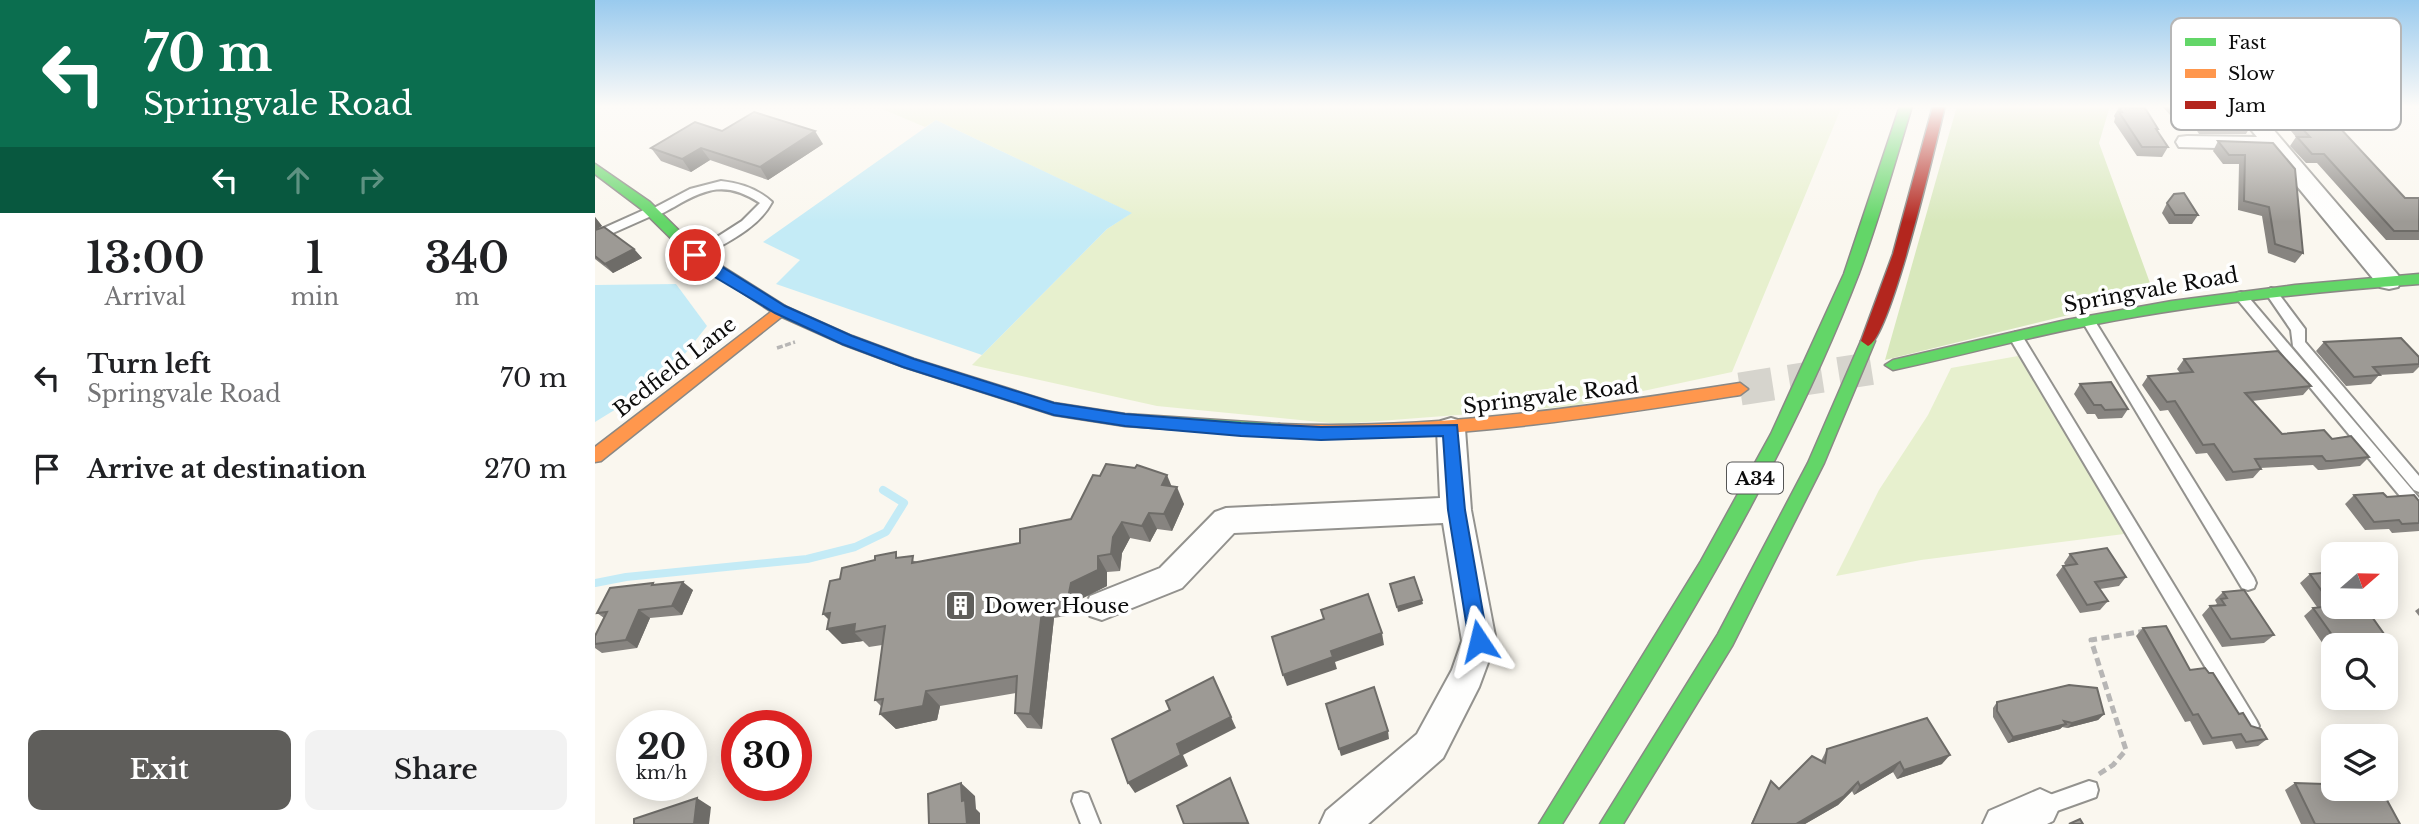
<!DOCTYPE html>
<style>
:root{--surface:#fff;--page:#f2f2f2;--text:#202124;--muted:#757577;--accent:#5f5e5b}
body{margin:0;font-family:"Libre Baskerville",serif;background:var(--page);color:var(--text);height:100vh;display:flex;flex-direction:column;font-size:26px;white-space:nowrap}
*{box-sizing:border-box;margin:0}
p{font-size:23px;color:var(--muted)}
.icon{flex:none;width:38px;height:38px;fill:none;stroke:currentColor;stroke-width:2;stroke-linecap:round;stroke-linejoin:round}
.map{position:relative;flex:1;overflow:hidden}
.drawer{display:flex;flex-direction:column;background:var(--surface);width:595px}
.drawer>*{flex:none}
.top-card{background:#0b6e4f;color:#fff;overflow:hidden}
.needle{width:46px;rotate:70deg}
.fabs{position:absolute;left:1726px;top:542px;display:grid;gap:14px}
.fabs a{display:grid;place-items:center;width:77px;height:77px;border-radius:14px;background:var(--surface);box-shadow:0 4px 18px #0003;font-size:35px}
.speed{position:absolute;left:21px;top:710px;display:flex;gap:14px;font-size:35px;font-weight:700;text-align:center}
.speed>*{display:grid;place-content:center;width:91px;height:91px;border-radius:50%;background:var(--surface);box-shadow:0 4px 18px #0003;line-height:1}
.speed small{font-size:18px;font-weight:400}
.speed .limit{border:10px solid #d22;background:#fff;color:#111}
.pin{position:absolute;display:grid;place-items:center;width:60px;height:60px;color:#fff;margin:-30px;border:4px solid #fff;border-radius:50%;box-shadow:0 2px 7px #0007}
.me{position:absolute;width:77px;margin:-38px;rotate:350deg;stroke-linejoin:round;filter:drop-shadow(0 0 5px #0008)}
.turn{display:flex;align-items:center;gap:24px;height:147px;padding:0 28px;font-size:32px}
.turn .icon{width:91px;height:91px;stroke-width:2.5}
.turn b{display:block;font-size:49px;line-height:60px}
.lanes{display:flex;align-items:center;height:66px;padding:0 28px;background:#0003;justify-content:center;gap:35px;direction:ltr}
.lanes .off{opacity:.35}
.eta{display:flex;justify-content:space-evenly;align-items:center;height:119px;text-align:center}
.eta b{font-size:42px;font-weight:600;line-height:49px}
.cta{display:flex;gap:14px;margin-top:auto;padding:14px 28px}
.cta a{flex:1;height:80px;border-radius:14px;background:var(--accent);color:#fff;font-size:28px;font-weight:600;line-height:80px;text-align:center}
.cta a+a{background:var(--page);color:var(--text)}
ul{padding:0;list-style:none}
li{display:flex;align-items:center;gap:21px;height:91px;padding:0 28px}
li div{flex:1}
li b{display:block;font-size:26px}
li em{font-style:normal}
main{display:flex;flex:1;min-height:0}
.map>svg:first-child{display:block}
.green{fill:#e7f0ce}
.forest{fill:#d8e8bc}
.water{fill:#c4ebf6}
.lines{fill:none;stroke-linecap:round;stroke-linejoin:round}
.stream{stroke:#c4ebf6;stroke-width:8}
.secondary-tunnel{stroke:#d6d4cd;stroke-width:33;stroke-dasharray:33 17;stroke-linecap:butt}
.lane-casing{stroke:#93928e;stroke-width:4}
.street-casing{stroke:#93928e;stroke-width:4}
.fast-casing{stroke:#8a8885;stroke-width:3}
.slow-casing{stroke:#8a8885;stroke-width:3}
.jam-casing{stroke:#8a8885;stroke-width:3}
.path-far1{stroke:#b7b6b5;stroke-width:3.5;stroke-dasharray:6 2.5;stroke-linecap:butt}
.path{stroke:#b7b6b5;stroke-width:5;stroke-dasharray:8 4.5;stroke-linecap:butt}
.lane{fill:#fefefd;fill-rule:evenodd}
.street{fill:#fefefd;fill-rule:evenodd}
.fast{fill:#63d668;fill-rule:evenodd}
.slow{fill:#ff974d;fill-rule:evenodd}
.jam{fill:#b3261e;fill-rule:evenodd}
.wall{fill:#878480}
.shaded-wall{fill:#6e6c68}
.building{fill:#9d9a95;stroke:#6e6c68;stroke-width:2}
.route{fill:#1a73e8;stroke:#114b97;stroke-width:2}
.labels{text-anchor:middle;stroke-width:7;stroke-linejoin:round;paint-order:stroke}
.shield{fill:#fff;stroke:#555;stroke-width:2}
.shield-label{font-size:19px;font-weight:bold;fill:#0c0c0c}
.street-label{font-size:21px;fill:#0c0c0c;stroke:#fff}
.poi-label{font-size:21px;fill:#0c0c0c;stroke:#fff;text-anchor:start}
.key{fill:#fff;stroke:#b6b6b6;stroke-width:2}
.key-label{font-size:19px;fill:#0c0c0c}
</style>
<main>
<section class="drawer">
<div class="top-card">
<div class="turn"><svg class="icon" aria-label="left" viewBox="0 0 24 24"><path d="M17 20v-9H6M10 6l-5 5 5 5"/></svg><div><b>70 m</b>Springvale Road</div></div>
<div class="lanes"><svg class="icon" aria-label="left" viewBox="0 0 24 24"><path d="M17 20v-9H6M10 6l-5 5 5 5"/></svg><svg class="icon off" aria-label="ahead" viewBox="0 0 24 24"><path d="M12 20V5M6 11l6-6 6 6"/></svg><svg class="icon off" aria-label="right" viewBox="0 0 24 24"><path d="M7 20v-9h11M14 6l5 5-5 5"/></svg></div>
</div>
<div class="eta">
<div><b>13:00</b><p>Arrival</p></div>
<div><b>1</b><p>min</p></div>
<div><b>340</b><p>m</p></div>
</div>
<ul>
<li><svg class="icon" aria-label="left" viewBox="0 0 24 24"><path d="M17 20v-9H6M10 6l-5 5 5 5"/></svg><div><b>Turn left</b><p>Springvale Road</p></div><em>70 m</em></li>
<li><svg class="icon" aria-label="arrive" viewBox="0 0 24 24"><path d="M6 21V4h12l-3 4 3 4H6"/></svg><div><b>Arrive at destination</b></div><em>270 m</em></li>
</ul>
<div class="cta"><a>Exit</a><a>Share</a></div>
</section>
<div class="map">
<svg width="1824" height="824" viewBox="0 0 1824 824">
<rect width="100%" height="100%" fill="#faf7ef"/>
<!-- green -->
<g class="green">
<path d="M280,106H1247L1137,372L978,406L745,424L562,406L377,365L512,229L536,213L341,120L330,127Z"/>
<path d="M1423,356L1505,489L1529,534L1326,560L1241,576L1284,490L1333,415L1356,368Z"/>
</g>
<!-- forest -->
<path class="forest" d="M1362,106H1515L1504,143L1559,294L1290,360Z"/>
<!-- water -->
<g class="water">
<path d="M341,120L537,213L512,229L387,355L181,284L205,260L168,242Z"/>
<path d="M81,284L112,326L70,379L0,422V285Z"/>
</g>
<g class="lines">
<!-- stream -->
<path class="stream" d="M0,583L31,577L212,559L260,547L291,532L309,503L288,490"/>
<!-- secondary-tunnel -->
<path class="secondary-tunnel" d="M1145,389L1292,366"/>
<defs>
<g id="lane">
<path d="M126,181C145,183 163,189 177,202C163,229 130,243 104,258H96L94,255L147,221L165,203C131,181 112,188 79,207C71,211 63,217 54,217L0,241V232L51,209H57L95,189Z"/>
<path d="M1676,288L1680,289L1710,329V342L1824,476V492L1819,490L1698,346L1696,330L1670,292Z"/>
<path d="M1646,292L1650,293L1824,498V515L1819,513L1642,299L1640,296L1642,293Z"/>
<path d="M1493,317L1498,318L1659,578L1661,583L1659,588L1653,590L1647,588L1487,321Z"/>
<path d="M1421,332L1426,334L1661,720L1664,726L1661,732L1655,734L1649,732L1414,337Z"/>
<path d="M1494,781L1501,783L1503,790L1501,797L1445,817L1438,815L1436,808L1438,801Z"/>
<path d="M486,792L493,794L505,824H486L477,801L479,794Z"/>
</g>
<g id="street">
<path d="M1637,106H1658L1803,275L1806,281L1803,287L1794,289L1785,287L1669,146L1660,149L1584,147L1581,142L1584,137L1592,136L1662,137Z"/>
<path d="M856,418L866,421L870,429L876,510L901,641L884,687L848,758L773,824H725L731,811L822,734L857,670L867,641L848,523L639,533L587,588L507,620L495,616L491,606L495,596L565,568L620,512L631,508L845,498L842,429L846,421Z"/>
<path d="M1445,789L1458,795L1464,808L1458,821L1452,824H1388L1394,811Z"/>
</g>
<g id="fast">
<path d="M1305,106H1317C1300,162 1284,219 1264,273C1189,468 1077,648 967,824H944L1106,561L1176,434L1249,274Z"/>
<path d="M0,164L55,202L109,255L190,306L257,336L319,359L459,403L530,414L684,424L690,426L692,430L690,434L684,436L530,426L459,415L309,367L247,344L180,314L99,261L45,208L0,174Z"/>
<path d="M1824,274V284C1714,292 1604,304 1496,325C1429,338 1364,356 1298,370L1290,365L1298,360L1471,320L1577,301L1700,285Z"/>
<path d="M1273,336L1280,341L1229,463L1137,646L1028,824H1005L1123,634L1213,463L1266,341Z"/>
</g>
<g id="slow">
<path d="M185,305L190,306L192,310L190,314L6,461L0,462V447Z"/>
<path d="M1145,383L1153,389L1145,395C991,419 840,443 684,436L678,434L676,430L678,426L684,424C840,430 991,407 1145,383Z"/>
</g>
<path id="jam" d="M1338,106H1350C1342,138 1295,340 1273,346L1266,341L1298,254Z"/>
</defs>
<!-- lane casing -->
<use href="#lane" class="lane-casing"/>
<!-- street casing -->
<use href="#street" class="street-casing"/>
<!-- fast casing -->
<use href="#fast" class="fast-casing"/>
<!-- slow casing -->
<use href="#slow" class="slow-casing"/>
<!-- jam casing -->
<use href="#jam" class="jam-casing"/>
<!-- path-far1 -->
<path class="path-far1" d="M182,348L200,342"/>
<!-- path -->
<path class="path" d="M1504,774L1518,765L1531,750L1496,640L1550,631"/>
<!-- lane -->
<use href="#lane" class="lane"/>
<!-- street -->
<use href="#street" class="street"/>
<!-- fast -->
<use href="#fast" class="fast"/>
<!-- slow -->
<use href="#slow" class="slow"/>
<!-- jam -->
<use href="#jam" class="jam"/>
</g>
<!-- wall -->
<g class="wall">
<path d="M1567,106H1637L1655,127L1651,134H1604L1599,126L1584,125Z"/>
<path d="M1682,106H1730L1737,113L1734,116L1810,198H1824V240H1791L1722,163H1711L1695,146L1701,137L1691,125L1695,119Z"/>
<path d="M1524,107L1563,129L1562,131L1573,147L1567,157L1542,156L1519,122L1520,118L1519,116Z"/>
<path d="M127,131L228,144L173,180L115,160L96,172L66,161L56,148Z"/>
<path d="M1623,141L1678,143L1708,253L1700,263L1673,253L1667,216L1643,210L1644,164H1628L1618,151Z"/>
<path d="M1572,203L1603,215L1597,224H1574L1567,213Z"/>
<path d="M0,217L7,226L2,229L39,249L47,258L18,273L0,259Z"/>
<path d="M1729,342L1824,357V367L1818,373L1784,375L1776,384L1751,386L1721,351Z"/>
<path d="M1589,359L1716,386L1708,395L1657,401L1687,434L1737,439L1774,457L1765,466L1727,470H1723L1718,465L1665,468L1666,469L1658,478L1631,481L1612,453L1601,454L1573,410L1565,411L1547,385L1553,376L1585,373L1582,369Z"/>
<path d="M1485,384L1533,409L1527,418L1503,419L1500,414H1492L1479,394Z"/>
<path d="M577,487L589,504L577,531L562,529L555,542L535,538L527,553L525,571L512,572V586L486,599L483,614L459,618L447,729L432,728L420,713L421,693L345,706L342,720L301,729L285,714L287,707L280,700L287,645L274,647L268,641L247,644L245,579L305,557L323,562L425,543L476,519Z"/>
<path d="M1759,495L1792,497L1824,501V531L1797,533L1794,529L1770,530L1750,504Z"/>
<path d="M1475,554L1531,577L1524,586L1505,589L1513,601L1505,610L1485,613L1461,575L1468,566H1471L1469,563Z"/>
<path d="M1715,574L1789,634L1778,642L1730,647L1709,616L1718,608L1722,607L1705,583Z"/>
<path d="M61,585L98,590L87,615L55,618L42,648L7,653L0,648V636L9,618L2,613Z"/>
<path d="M1628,592L1679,635L1669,643L1627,647L1607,615L1615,606H1619L1622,604L1620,600Z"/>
<path d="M1824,608V616L1820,611Z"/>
<path d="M1548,628L1644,714L1656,726L1672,739L1663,746L1641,749L1637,741L1608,745L1595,721L1590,722L1541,636Z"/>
<path d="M1402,702L1509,714L1503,720L1472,728L1467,727L1465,729L1413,743L1398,717V708Z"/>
<path d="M1232,749L1347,764L1302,779L1298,772L1259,795L1257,791L1243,805L1210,824H1156L1176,781L1184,789L1226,761Z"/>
<path d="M1700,783L1731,789L1805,824H1706L1690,790Z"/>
</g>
<!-- shaded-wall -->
<g class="shaded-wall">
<path d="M220,131L228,144L173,180L165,167Z"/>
<path d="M106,148L115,160L96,172L87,159Z"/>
<path d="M0,217L7,226L0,230Z"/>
<path d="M39,249L47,258L18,273L10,264Z"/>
<path d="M572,475L579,492L567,485Z"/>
<path d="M582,487L589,504L577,531L569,514Z"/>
<path d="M554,513L562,529L555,542L547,526Z"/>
<path d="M527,522L535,538L527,553L525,571L516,554L518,537Z"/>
<path d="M503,556L512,572V586L486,599L483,614L473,598L476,583Z"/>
<path d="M88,582L98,590L87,615L77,606Z"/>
<path d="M827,600L828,604L803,612L802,607Z"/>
<path d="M448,602L459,618L447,729L435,714Z"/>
<path d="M44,610L55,618L42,648L31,640Z"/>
<path d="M235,613L260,624L259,632L268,641L247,644L232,629L241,627L228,614Z"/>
<path d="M787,633L789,645L740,662L742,669L692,686L688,675L736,651Z"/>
<path d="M618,677L641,728L588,755L593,766L540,793L533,783L582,744Z"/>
<path d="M331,691L345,706L342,720L301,729L285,714Z"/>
<path d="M1509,714L1503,720L1472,728L1477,723Z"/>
<path d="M1471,724L1465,729L1413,743L1418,737Z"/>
<path d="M793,731L794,739L746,756L744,749Z"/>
<path d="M1355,755L1347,764L1302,779L1309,770Z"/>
<path d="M1305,762L1298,772L1259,795L1265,786Z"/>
<path d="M1263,782L1257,791L1243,805L1210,824H1201Z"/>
<path d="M366,783L380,796L381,809L385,813V824H372L367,801Z"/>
<path d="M102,798L116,807L114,824H99Z"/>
</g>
<!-- building -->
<g class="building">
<path d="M1697,106H1730L1737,113H1731L1810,198H1824V231H1799L1729,154H1717L1702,137H1715L1696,116H1706Z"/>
<path d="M1524,107L1550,108L1563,129H1561L1573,147H1547L1524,112H1527Z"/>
<path d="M159,112L220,131L165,167L106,148L87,159L56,148L100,122L127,131Z"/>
<path d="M1623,141L1678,143L1700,169L1708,253L1680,244L1674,207L1649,201L1650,155H1634Z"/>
<path d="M1589,193L1603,215H1580L1572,203L1579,194Z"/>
<path d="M9,227L39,249L10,264L0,256V230Z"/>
<path d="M1806,338L1824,357V364L1778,367L1785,375L1759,377L1729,342Z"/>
<path d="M1683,351L1716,386L1650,393L1687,434L1729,430L1737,439L1756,436L1774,457L1736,461H1731L1727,456L1660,459L1666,469L1638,472L1619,444L1608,445L1580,401L1572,402L1553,376L1598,372L1589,359Z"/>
<path d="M1516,382L1533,409L1510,410L1506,405H1499L1485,384Z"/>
<path d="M511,464L540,468L542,465L572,475L567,485L582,487L569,514L554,513L547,526L527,522L518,537L516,554L503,556V570L476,583L473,598L448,602L435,714L420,713L422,676L331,691L328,706L285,714L288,699L280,700L290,626L259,632L260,624L232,629L235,613L228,614L235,581L245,579L247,568L280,560V556L301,552V558L318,556L317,563L425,543V529L476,519L498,475L505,476Z"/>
<path d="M1788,493L1792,497L1819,495L1824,501V523L1807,524L1804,520L1779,522L1759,495Z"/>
<path d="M1512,548L1531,577L1500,582L1513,601L1492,605L1468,566L1482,564L1475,554Z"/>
<path d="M1738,572V607H1770L1789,634L1740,639L1718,608L1737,606L1715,574Z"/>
<path d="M819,577L827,600L802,607L795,584Z"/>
<path d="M88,582L77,606L44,610L31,640L0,644V636L12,612L2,613L15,588L58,583L57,585Z"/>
<path d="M1649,590L1679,635L1636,639L1615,606L1630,605L1626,599L1632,598L1628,592Z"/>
<path d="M773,594L787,633L736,651L738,657L688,675L677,637L729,619L726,610Z"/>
<path d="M1571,626L1595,670L1610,668L1614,673H1618L1644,714L1648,713L1656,726L1666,729L1672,739L1651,742L1646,734L1617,738L1603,714L1598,715L1548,628Z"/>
<path d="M618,677L636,717L582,744L586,755L533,783L517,739L575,710L571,701Z"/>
<path d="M1474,685L1502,688L1509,714L1477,723L1469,721L1471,724L1418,737L1402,711V702Z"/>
<path d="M779,687L793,731L744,749L731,704Z"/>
<path d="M1332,718L1355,755L1309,770L1305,762L1265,786L1263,782L1249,796L1201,824H1157L1176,781L1184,789L1217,756L1230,763L1232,749Z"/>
<path d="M635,778L653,823L589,824L582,806Z"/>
<path d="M366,783L367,801L370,800L372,824H334L333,794Z"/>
<path d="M1700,783L1729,784L1731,789L1787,791L1805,824H1720Z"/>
<path d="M102,798L99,824H39V819Z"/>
<path d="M1485,819L1488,824H1474Z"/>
</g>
<!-- sky -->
<linearGradient id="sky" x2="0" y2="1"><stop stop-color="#99caee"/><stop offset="0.48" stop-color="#fdfbf8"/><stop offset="1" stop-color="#fdfbf8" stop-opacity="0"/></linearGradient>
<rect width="1824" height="222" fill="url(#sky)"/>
<!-- route -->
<path class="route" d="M100,250L190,306L257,336L319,359L459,403L530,414L646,423L726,427L862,425L870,510L893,641L890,647L884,650L877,647L874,641L853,510L848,436L726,440L646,436L530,426L459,415L308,367L247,344L180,313L118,276L96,258L94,255Z"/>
<!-- icons -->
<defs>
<symbol id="building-square" viewBox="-11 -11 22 22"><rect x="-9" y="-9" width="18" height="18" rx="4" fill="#5f5e5b" stroke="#fff"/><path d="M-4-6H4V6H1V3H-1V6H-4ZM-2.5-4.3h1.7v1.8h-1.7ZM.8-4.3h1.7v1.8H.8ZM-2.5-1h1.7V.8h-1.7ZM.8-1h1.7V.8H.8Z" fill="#fff"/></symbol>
</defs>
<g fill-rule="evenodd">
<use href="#building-square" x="348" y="588" width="35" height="35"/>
</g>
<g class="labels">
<!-- shield labels -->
<rect class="shield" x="1132" y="462.5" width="56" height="31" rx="5"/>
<g class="shield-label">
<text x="1160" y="485">A34</text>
</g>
<!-- street labels -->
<g class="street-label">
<text transform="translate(1556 290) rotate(-10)" y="7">Springvale Road</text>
<text transform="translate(80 367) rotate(-38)" y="7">Bedfield Lane</text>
<text transform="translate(956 396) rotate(-7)" y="7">Springvale Road</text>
</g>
<!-- poi labels -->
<g class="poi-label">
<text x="389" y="613">Dower House</text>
</g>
</g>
<!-- legend -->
<rect x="1576" y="18" width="230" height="112" rx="10" class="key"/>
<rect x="1590" y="38" width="31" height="8" fill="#63d668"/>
<rect x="1590" y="69" width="31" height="9" fill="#ff974d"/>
<rect x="1590" y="101" width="31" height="8" fill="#b3261e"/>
<g class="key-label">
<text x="1633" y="49">Fast</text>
<text x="1633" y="80">Slow</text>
<text x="1633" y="112">Jam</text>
</g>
</svg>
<div class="fabs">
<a><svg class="needle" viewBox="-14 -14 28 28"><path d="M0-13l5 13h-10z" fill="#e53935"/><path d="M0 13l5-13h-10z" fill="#757577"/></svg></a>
<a><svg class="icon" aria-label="search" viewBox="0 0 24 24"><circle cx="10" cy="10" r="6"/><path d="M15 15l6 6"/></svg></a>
<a><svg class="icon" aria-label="layers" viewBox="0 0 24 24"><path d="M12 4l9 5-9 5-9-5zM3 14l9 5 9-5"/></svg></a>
</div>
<div class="speed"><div>20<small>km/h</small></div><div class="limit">30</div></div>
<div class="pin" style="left:100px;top:255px;background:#d93025"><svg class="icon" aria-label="arrive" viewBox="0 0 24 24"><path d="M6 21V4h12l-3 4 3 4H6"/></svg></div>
<svg class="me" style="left:884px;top:641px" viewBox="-20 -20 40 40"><path d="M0-17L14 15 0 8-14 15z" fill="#1a73e8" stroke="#fff" stroke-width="4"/></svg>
</div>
</main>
